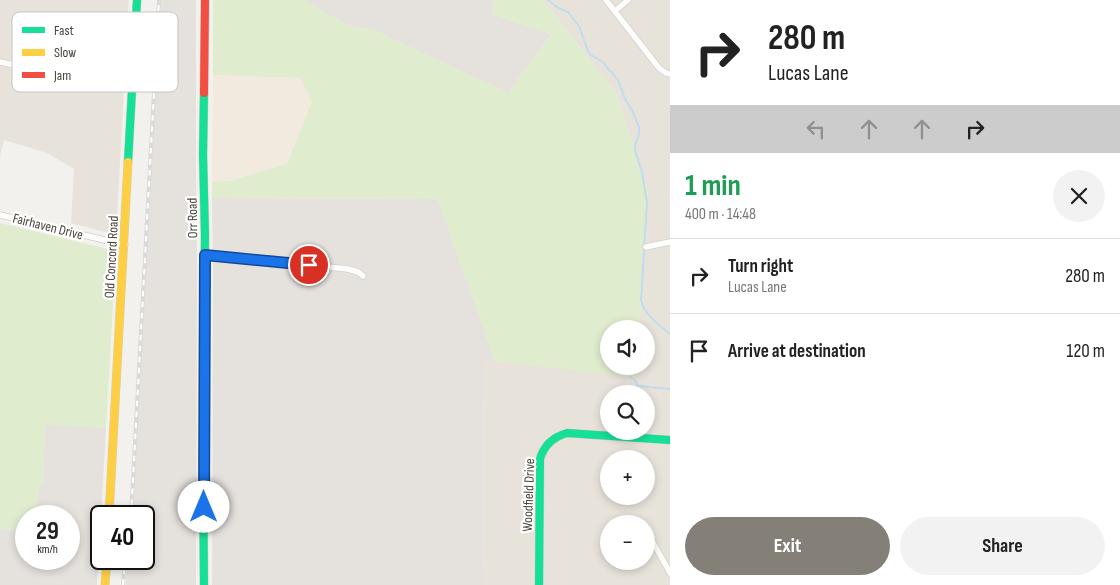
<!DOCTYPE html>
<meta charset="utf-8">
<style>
:root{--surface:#fff;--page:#f2f2f2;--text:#222;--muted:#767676;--line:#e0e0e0;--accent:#848078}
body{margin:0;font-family:"Sofia Sans Condensed",sans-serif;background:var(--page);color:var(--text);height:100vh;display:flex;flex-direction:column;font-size:19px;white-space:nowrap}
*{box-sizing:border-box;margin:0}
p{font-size:16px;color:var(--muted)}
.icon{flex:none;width:28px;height:28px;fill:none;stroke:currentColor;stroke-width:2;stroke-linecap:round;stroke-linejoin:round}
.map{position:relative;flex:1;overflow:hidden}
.sheet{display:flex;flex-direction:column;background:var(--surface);width:450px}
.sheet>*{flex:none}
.top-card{background:#fff;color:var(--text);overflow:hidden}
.controls{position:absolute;left:600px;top:320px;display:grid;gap:10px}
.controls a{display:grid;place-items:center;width:55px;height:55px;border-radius:50%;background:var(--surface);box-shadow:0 2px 8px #0003;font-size:25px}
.speed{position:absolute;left:15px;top:505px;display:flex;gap:10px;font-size:25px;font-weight:700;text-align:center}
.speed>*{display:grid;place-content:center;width:65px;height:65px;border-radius:50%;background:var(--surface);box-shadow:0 2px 8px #0003;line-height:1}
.speed small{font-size:12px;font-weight:400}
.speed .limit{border:2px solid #111;border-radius:8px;background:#fff;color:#111}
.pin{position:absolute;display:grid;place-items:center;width:42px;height:42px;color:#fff;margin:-21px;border:2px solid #fff;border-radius:50%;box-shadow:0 1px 5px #0007}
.me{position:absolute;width:55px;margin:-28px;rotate:0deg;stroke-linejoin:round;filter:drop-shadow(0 0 4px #0008)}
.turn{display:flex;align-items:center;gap:18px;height:105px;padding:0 15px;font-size:22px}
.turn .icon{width:65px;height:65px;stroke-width:2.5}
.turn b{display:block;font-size:35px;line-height:42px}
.lanes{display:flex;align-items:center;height:48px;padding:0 15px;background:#0003;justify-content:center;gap:25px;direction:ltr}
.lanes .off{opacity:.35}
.round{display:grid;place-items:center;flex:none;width:52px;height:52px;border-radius:26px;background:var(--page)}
.headline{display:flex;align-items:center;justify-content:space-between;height:85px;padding:0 15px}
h1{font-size:30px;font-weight:700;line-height:38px;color:#1e9e55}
.button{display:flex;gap:10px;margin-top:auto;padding:10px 15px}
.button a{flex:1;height:58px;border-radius:30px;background:var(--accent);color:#fff;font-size:20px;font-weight:700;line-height:58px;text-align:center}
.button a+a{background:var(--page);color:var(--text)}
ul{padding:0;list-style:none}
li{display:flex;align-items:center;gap:15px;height:75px;padding:0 15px;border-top:1px solid var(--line)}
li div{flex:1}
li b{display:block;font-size:19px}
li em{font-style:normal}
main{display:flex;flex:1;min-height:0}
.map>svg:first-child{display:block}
.residential{fill:#e7e3db;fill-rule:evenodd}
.commercial{fill:#f2eade}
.industrial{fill:#e5e1dd}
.green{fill:#e0ecce}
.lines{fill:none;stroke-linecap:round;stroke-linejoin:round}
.stream{stroke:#c0dcee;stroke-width:2}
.street-casing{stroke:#d1cfcb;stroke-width:7}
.fast-casing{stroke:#d2cec4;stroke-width:9}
.slow-casing{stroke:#d2cec4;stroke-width:9}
.jam-casing{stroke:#d2cec4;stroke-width:9}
.street{stroke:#fdfdfc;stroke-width:5.5}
.fast{stroke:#16e098;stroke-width:8}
.slow{stroke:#ffcf43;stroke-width:8}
.jam{stroke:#f24e42;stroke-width:8}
.rail-casing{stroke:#dadad9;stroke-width:4}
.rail{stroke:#fff;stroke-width:2;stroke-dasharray:5.5;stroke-linecap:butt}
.route-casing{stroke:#114b97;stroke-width:12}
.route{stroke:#1a73e8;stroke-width:9}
.labels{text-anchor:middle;stroke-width:4.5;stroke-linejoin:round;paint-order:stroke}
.street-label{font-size:14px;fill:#494339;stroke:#fff}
.key{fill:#fff;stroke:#c8c7c4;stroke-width:1}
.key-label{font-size:14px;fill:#494339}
</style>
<main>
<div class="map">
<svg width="670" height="585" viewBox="0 0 670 585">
<rect width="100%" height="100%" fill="#f3f1ed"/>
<!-- residential -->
<g class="residential">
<path d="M0,0H129L124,71V88L116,235L71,223L74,169L47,153L4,140L0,156Z"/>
<path d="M543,0H670V585H483L484,360L636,376L637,366H646V329H639L648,191L616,94ZM609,394H646V431H609ZM609,459H646V496H609ZM609,524H646V561H609Z"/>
</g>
<!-- commercial -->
<path class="commercial" d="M213,75L300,78L312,101L287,164L229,181L212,182Z"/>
<!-- industrial -->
<g class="industrial">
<path d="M158,0H196V166L197,268L196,585H126L127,559H144V516H130Z"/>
<path d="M304,0H494L492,14L551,34L508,93L371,29L353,27L326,14Z"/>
<path d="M212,198L438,199L495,361H484L483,585H212L213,269Z"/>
<path d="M45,424L106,428L97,585H0V529L26,531V559H69V516H35L39,484H43Z"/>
</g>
<!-- green -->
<g class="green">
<path d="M213,0H304L326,14L353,27L371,29L508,93L551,34L492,14L494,0H543L616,94L648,191L639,329H609V366H637L636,377L495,361L437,199L212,198V182L229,181L287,164L312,101L300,78L213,75Z"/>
<path d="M0,223L116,251L106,428L45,425L43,484H39L35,516H26V531L0,529Z"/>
</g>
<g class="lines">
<!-- stream -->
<g class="stream">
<path d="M548,0L558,8L568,12L572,17L579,26L588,51L591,55L603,62L608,69L614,75L618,80L625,99L632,110L639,127V133L635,146V151L642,172L647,202L641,300C644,314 659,325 670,334"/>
<path d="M630,377L635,380L638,386L670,389"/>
</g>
<defs>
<g id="street">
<path d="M606,0L659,68L666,73L670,74"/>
<path d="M615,11L628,0"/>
<path d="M0,62L50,73L133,80"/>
<path d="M0,215L125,245"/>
<path d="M646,247L670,242"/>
<path d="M205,255L348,269L358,272L363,276"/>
<path d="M650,537L670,573"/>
</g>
<g id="fast">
<path d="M204,93L203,155L205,235L203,468L204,585"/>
<path d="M128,162L137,0"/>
<path d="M539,585L540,459C544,445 553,437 567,433L670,440"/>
</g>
<g id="slow">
<path d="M109,516L128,162"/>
<path d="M105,585L107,559"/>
</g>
<path id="jam" d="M204,93L205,0"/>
</defs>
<!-- street casing -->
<use href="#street" class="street-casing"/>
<!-- fast casing -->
<use href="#fast" class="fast-casing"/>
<!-- slow casing -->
<use href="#slow" class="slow-casing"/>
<!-- jam casing -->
<use href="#jam" class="jam-casing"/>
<!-- street -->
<use href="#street" class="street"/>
<!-- fast -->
<use href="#fast" class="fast"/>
<!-- slow -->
<use href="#slow" class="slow"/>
<!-- jam -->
<use href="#jam" class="jam"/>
<defs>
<g id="rail">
<path d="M131,516L159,0"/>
<path d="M123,585L125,559"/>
</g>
</defs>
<!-- rail casing -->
<use href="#rail" class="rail-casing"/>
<!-- rail -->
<use href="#rail" class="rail"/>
</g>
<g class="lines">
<defs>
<path id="route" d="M204,507L205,255L309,265"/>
</defs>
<!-- route casing -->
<use href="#route" class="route-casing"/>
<!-- route -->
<use href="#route" class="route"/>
</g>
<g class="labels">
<!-- street labels -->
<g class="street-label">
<text transform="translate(192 218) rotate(-91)" y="5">Orr Road</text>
<text transform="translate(48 226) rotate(14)" y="5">Fairhaven Drive</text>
<text transform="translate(111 257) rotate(-87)" y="5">Old Concord Road</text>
<text transform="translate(528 495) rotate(-88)" y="5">Woodfield Drive</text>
</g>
</g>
<!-- legend -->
<rect x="12" y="12" width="166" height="80" rx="8" class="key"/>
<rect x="22" y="27" width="23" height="6" fill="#16e098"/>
<rect x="22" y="49" width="23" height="7" fill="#ffcf43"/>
<rect x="22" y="72" width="23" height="6" fill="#f24e42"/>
<g class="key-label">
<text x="54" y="35">Fast</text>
<text x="54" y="57">Slow</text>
<text x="54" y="80">Jam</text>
</g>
</svg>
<div class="controls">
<a><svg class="icon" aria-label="sound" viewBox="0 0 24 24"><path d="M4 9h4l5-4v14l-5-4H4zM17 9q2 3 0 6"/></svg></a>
<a><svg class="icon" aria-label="search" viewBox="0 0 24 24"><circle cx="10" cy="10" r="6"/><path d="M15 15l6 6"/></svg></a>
<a>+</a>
<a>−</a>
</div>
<div class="speed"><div>29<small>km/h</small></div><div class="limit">40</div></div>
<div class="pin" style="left:309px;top:265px;background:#d93025"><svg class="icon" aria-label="arrive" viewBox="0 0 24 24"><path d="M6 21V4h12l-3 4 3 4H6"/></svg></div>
<svg class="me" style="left:204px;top:507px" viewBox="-20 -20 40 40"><circle r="19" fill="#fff"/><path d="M0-13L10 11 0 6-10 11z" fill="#1a73e8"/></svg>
</div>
<section class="sheet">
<div class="top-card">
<div class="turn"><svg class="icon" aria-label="right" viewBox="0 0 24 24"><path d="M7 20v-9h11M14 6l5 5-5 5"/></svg><div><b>280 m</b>Lucas Lane</div></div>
<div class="lanes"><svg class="icon off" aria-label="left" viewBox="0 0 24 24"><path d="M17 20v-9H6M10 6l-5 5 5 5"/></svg><svg class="icon off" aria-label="ahead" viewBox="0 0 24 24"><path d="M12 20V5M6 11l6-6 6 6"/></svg><svg class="icon off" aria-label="ahead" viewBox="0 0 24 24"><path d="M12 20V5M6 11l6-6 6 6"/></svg><svg class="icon" aria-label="right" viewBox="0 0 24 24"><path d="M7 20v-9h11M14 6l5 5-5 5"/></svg></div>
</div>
<div class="headline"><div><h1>1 min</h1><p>400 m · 14:48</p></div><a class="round"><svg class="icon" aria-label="close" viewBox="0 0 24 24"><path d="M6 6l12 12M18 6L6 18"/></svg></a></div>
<ul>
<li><svg class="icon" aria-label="right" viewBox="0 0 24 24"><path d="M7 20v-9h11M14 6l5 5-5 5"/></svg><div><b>Turn right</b><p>Lucas Lane</p></div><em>280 m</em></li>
<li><svg class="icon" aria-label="arrive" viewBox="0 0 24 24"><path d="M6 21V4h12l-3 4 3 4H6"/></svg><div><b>Arrive at destination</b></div><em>120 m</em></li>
</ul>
<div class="button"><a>Exit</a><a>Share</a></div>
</section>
</main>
